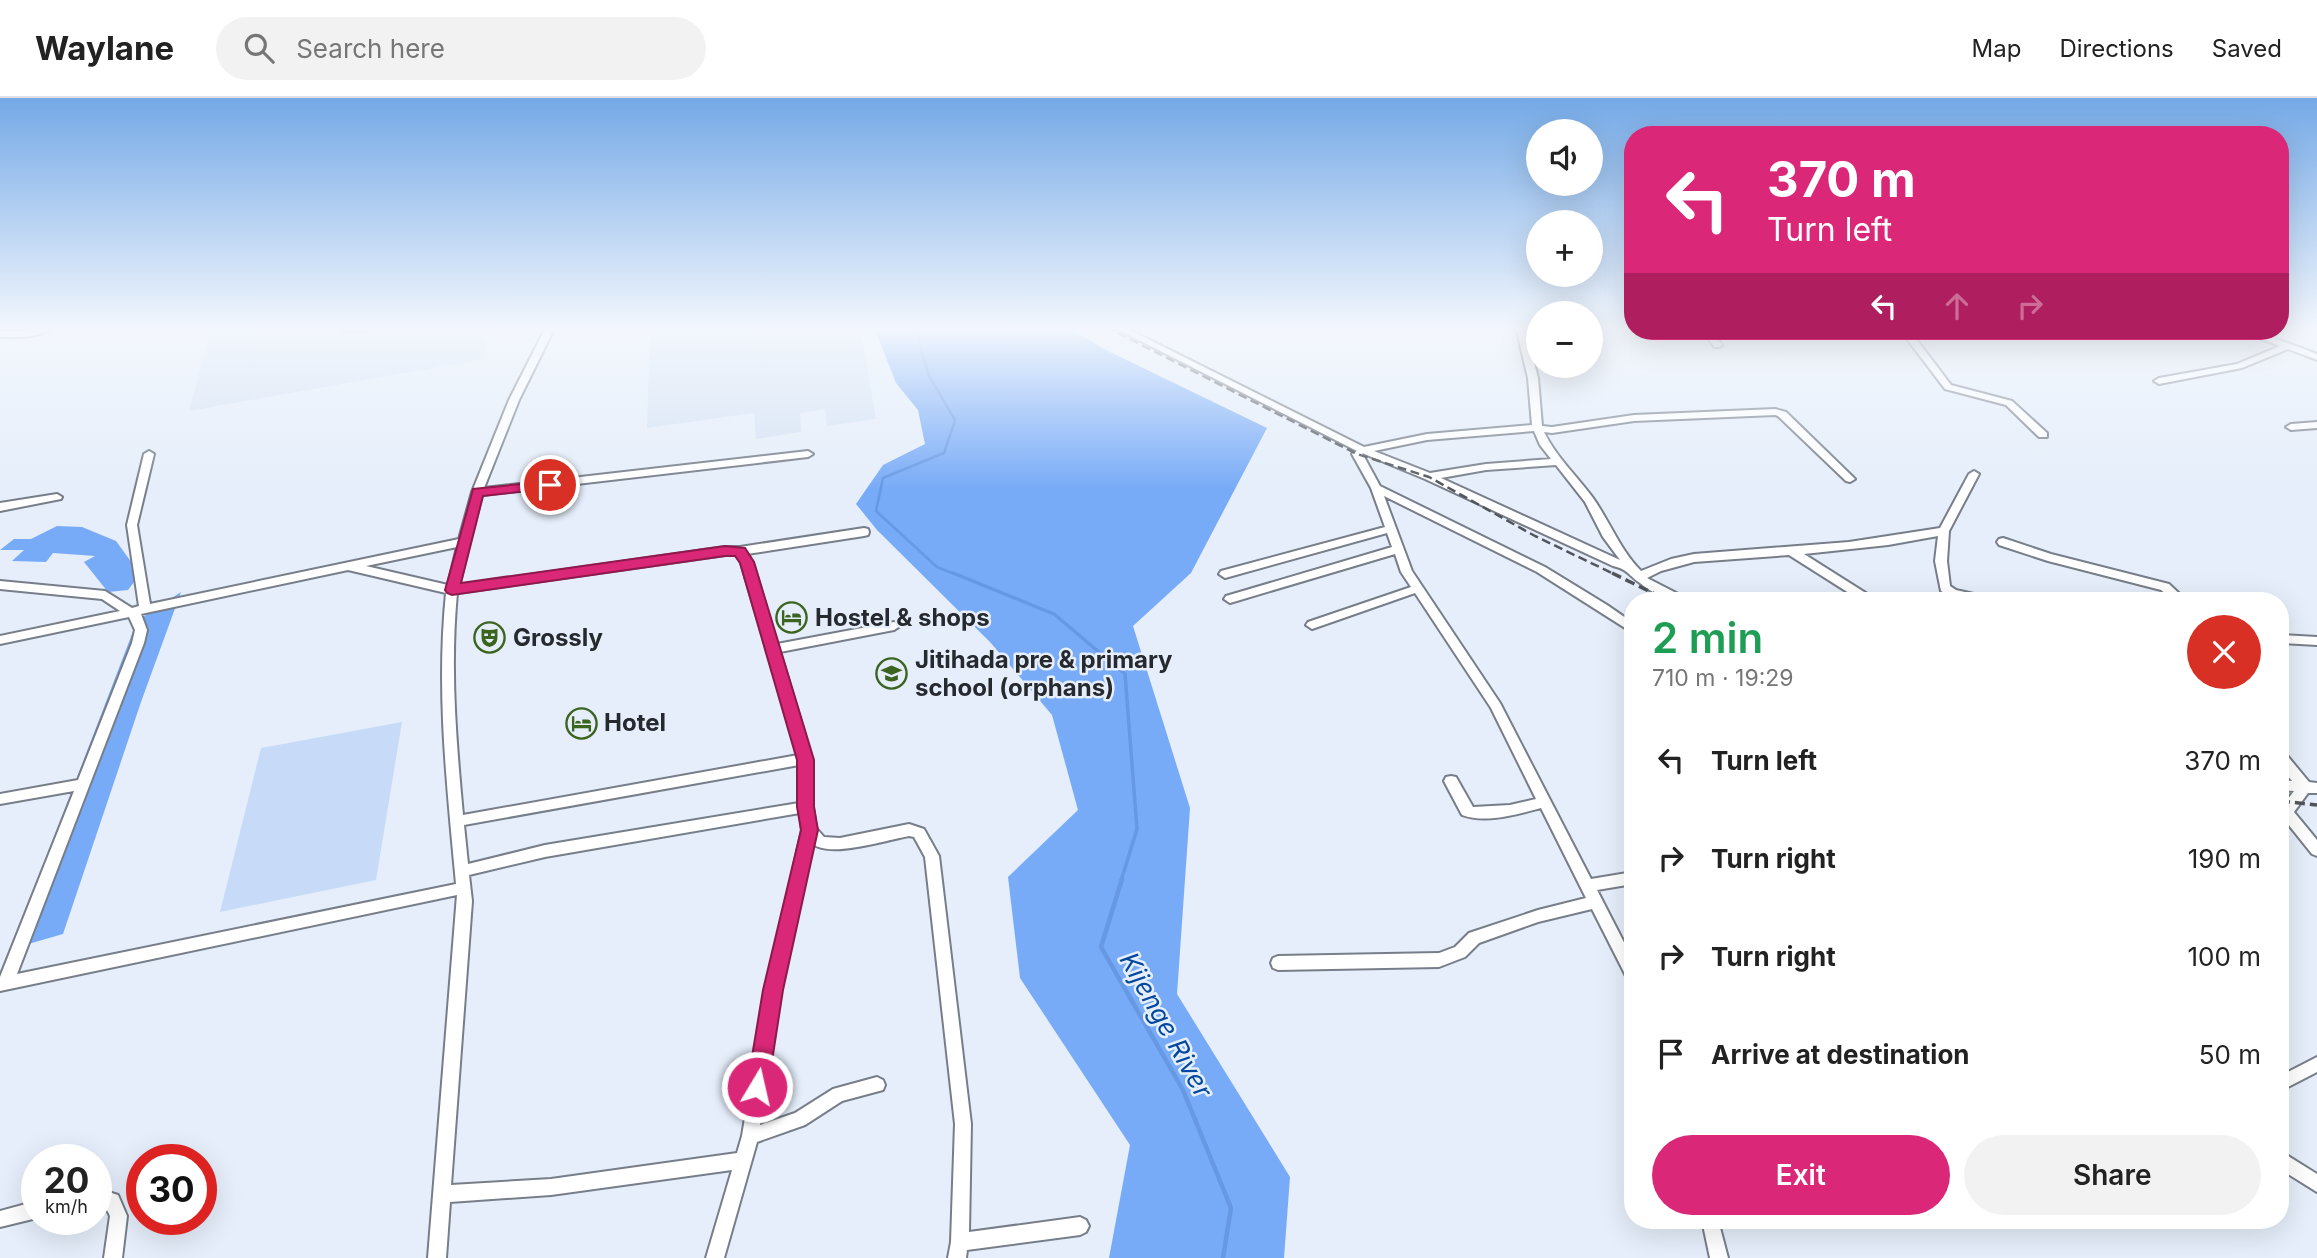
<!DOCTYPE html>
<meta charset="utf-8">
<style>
:root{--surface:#fff;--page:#f2f2f2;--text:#222;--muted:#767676;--line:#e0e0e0;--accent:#db2777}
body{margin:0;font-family:Inter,sans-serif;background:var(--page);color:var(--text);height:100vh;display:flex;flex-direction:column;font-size:26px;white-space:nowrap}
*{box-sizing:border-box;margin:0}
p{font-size:23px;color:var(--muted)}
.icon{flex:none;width:38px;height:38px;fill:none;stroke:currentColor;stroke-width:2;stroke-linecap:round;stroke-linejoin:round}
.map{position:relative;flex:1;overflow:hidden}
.sheet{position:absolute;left:1624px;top:494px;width:665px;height:637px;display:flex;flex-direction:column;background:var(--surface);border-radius:28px;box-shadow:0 7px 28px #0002}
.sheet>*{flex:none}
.top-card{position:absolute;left:1624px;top:28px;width:665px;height:214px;border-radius:28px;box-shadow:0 7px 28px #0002;background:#db2777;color:#fff;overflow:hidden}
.buttons{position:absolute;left:1526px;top:21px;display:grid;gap:14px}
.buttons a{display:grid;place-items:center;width:77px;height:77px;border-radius:50%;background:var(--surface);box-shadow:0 7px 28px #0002;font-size:35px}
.speed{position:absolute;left:21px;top:1046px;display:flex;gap:14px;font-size:35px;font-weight:700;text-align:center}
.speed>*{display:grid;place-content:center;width:91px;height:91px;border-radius:50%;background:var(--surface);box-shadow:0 7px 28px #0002;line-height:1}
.speed small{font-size:18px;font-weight:400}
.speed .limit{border:10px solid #d22;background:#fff;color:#111}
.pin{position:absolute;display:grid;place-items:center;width:60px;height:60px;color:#fff;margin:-30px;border:4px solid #fff;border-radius:50%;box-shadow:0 2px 7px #0007}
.me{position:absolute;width:77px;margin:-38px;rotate:9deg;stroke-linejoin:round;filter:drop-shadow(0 0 5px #0008)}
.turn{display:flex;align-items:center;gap:24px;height:147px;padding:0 28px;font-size:32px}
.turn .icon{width:91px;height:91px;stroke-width:2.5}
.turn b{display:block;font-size:49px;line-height:60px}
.lanes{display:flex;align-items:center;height:66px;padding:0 28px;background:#0003;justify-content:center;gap:35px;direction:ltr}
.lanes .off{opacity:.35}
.round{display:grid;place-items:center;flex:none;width:74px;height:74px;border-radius:37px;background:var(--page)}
.head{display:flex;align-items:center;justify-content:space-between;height:119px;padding:0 28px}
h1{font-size:42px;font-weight:600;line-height:52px;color:#1e9e55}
.cta{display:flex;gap:14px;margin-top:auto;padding:14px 28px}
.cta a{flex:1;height:80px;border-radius:42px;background:var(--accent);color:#fff;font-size:28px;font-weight:600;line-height:80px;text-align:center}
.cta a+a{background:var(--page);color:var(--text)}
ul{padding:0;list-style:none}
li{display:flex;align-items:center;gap:21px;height:98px;padding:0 28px}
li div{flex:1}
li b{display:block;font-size:26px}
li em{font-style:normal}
header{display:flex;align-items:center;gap:42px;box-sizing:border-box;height:98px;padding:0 35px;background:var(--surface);border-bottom:2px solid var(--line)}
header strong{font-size:33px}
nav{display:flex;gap:38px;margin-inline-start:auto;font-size:24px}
.search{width:490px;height:63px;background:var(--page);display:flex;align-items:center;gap:18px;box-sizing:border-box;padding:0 24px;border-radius:38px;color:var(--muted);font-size:26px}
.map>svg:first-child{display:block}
.built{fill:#d5e2f4}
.green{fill:#c7dbf8}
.forest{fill:#78abf7}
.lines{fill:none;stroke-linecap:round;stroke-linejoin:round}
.stream-far2{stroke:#6698e3;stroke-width:2.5}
.stream-far1{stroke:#6698e3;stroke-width:3.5}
.stream{stroke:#6698e3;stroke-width:4.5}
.minor-casing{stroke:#777e89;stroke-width:4}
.minor{fill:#fff;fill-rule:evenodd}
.rail-far1{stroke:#51555c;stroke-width:2.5;stroke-dasharray:9 4.5;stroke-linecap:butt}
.rail{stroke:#51555c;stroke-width:3.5;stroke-dasharray:10 5;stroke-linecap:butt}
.wall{fill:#7fac65}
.route{fill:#db2777;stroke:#8e194d;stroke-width:2}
.labels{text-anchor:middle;stroke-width:5;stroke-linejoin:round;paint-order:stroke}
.poi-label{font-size:24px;font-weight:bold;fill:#26292e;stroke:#e5eefa;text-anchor:start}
.water-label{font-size:26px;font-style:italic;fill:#01489f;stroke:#e5eefa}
</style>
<header>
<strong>Waylane</strong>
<div class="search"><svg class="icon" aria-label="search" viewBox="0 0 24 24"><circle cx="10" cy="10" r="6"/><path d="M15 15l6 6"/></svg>Search here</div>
<nav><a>Map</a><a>Directions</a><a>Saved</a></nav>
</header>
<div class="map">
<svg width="2317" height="1160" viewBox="0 0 2317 1160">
<rect width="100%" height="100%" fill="#e5eefa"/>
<!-- built -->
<g class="built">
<path d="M212,229H486L484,261L189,313Z"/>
<path d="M680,229H860L876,321L827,328L825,311L800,315L801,334L756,341L754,315L647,330L650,232Z"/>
</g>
<!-- green -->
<path class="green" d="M402,624L376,782L220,814L261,650Z"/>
<!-- forest -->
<g class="forest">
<path d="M874,229H1067L1108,253L1267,330L1191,475L1133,528L1190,710L1177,896L1290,1079L1284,1160H1109L1130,1047L1020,880L1008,779L1078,712L1052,617L990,544L877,432L856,406L883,367L925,346L918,312L896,285Z"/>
<path d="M57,428L82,429L116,443L140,476L128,492L108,494L84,464L95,458L53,455L46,464L12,463L24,452H0L14,441H31Z"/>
<path d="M181,494L141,604L63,836L11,851L137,523Z"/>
</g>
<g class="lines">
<!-- stream-far2 -->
<path class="stream-far2" d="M915,229L929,278L955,322L944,355L883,380L876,413L937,469L957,477"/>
<!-- stream-far1 -->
<path class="stream-far1" d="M953,475L1054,516L1125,576L1137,731L1121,783"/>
<!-- stream -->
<path class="stream" d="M1122,781L1101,849L1183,992L1231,1110L1223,1160"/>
<defs>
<g id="minor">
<path d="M42,229H53C38,241 18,239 0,239V233H25Z"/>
<path d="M546,229H555L519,302L484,390L808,353L813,356L808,359L482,397L459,487L725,449H740L864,430L868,431L869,434L868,437L864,438L747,456L753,465L777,546L894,524L900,528L894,532L780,554L812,661L813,709L816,730L824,739L840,740L909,726L924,731L939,758L971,1026L969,1134L1080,1119L1086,1122L1089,1128L1086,1134L1080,1137L967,1152L966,1160H948L951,1144L955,1026L925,759L914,739L909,738C887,742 830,760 813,746L780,892L760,1027L795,1015L833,991L877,979L883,982L885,987L883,992L842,1003L805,1027L757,1044L724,1160H706L732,1072L551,1097L450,1104L446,1160H428L457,797L0,893V879L74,693L0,706V696L78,682L132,545L135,532L129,519L0,546V538L120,513L102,501L0,491V483L105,493L132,510L139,508L127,427L144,356L149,353L154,356L137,427L150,506L459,441L472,394L509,302ZM457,449L448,487L366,468ZM725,457H737L741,465L798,657L463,717C456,642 450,570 457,495ZM348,472L446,495C436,593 447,688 456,786L17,876L144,545L147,532L141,516ZM799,667V705L545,747L468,766L464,727ZM800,715L802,732L766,892L742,1038L737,1055L551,1081L451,1087L472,803L469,777L545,759Z"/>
<path d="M1113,229H1124L1364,349L1427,336L1532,327L1528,280L1516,229H1525L1538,280L1542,328L1552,329L1634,317L1775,311L1786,314L1855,381L1850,384L1846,383L1778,318L1775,317L1634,323L1552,335L1544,334C1556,359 1577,378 1593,400C1610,424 1620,452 1641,473L1671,461L1694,456L1849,444L1940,430L1969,376L1974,373L1979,376L1949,433L1947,463L1950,488L1956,492L1987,499L1989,502C1972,503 1956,502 1941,493L1935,463L1938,438L1888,447L1804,456L1872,499L1874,502H1860L1789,457L1694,464L1661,473L1647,480L1684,499L1686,502C1669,503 1653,496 1640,485C1628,477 1629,472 1613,468L1425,381L1362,355L1380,388L1545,469L1607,507L1633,525V535L1537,474L1384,398L1412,473L1500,605L1591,781L1633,774V786L1597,792L1633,862V884L1628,882L1592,811L1538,824L1479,845L1465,859L1439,869L1278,872L1273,870L1271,865L1273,860L1278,858L1439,855L1455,849L1469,835L1538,812L1586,800L1541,710C1518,716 1486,726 1462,717L1444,683L1446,679L1451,678L1456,679L1473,709L1510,707L1536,701L1491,610L1415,495L1312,531L1306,527L1308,524L1411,489L1401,474L1395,456L1230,505L1224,501L1226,498L1392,449L1387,435L1225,480L1219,476L1221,473L1385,429L1371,390L1352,356L1357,353ZM1534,333L1540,347L1551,361L1486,366L1430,375L1374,353L1427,342ZM1556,367L1585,404L1603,439L1620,462L1441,380L1486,372Z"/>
<path d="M1704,233H1712L1722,247L1720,249H1714Z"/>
<path d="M1901,233H1910L1951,287L2012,303L2047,335V339H2039L2006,307L1945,291Z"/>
<path d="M2106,233H2117L2120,236L2115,239Z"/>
<path d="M2243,233H2255L2317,256V262L2288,251L2242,270L2159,286L2154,283L2159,280L2237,266L2280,248L2244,235Z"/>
<path d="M2317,324V330L2291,332L2286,329L2291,326Z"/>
<path d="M57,396L62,399L61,401L0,413V405Z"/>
<path d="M2003,440L2051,456L2169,486L2186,502H2173L2161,492L2048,463L1999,447L1997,444L1999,441Z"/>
<path d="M2280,537L2317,539V547L2280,545Z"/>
<path d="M2280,654L2285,655L2309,684L2317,685V695H2308L2294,714L2317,742V758L2312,756L2280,716L2281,710L2294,693L2280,692V682L2292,683L2280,668Z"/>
<path d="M2317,959V974L2280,993V978Z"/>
<path d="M2280,1053L2317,1076V1094L2280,1071Z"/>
<path d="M96,1090L118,1097L127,1118L122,1160H104L110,1118L106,1110L96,1106Z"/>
<path d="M37,1103V1120L0,1129V1113Z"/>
<path d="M1702,1122H1718L1728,1160H1710Z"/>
</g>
</defs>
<!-- minor casing -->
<use href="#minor" class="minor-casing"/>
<!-- minor -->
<use href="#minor" class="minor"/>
<!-- rail-far1 -->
<path class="rail-far1" d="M1106,229L1357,356L1429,379L1535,438L1616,477"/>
<!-- rail -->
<g class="rail">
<path d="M1612,475L1667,502"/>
<path d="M2280,703L2317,707"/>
</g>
</g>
<!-- wall -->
<path class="wall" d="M338,229H436L342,236Z"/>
<!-- sky -->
<linearGradient id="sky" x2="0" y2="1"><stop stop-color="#74a9e6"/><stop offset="0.59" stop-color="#f3f7fd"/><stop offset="1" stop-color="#f3f7fd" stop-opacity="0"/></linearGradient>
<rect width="2317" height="391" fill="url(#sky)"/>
<!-- route -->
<path class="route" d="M550,383L557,387L555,390L483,398L461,485L725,448L745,450L754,464L814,662V709L818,732L783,892L768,989L765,996L757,999L750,996L747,989L763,892L801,732L797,709V662L740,465L735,458H725L452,497L447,495L445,492L473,391Z"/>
<!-- icons -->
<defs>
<symbol id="hotel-ring" viewBox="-11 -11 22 22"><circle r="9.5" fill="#e5eefa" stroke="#3b641f" stroke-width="1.5"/><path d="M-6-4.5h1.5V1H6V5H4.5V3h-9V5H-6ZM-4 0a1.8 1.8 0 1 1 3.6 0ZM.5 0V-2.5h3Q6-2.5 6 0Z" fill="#3b641f"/></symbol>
<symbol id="theatre-ring" viewBox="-11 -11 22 22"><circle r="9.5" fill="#e5eefa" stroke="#3b641f" stroke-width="1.5"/><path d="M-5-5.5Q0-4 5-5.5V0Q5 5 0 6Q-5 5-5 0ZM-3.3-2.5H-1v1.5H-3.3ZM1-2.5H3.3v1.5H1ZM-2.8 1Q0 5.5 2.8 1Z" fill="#3b641f"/></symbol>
<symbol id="school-ring" viewBox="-11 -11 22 22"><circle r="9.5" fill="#e5eefa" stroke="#3b641f" stroke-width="1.5"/><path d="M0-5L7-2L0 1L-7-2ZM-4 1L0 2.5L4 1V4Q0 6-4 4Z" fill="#3b641f"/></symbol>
</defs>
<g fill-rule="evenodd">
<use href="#hotel-ring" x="774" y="502" width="35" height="35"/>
<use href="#theatre-ring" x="472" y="522" width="35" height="35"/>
<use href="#school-ring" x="874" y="558" width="35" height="35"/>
<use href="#hotel-ring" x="564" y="608" width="35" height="35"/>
</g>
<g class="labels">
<!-- poi labels -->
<g class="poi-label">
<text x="815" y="528">Hostel &amp; shops</text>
<text x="513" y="548">Grossly</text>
<text x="915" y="570">Jitihada pre &amp; primary<tspan x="915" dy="28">school (orphans)</tspan></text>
<text x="604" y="633">Hotel</text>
</g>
<!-- water labels -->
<g class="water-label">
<text transform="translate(1166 927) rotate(61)" y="9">Kijenge River</text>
</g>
</g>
</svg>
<div class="buttons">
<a><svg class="icon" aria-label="sound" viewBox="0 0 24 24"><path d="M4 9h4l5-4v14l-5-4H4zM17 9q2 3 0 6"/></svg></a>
<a>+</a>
<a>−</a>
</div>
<div class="speed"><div>20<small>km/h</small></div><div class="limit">30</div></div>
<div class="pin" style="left:550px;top:387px;background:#d93025"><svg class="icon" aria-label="arrive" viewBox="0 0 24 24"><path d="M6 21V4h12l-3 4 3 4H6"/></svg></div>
<svg class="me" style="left:757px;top:989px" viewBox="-20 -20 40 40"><circle r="17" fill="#db2777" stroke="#fff" stroke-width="3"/><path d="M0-11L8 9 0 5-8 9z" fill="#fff"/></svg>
<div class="top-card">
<div class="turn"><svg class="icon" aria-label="left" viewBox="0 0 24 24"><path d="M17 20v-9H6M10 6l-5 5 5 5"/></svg><div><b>370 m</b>Turn left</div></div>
<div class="lanes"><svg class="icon" aria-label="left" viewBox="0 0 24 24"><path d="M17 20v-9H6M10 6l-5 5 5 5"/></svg><svg class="icon off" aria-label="ahead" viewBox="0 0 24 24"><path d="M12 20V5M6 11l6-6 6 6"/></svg><svg class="icon off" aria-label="right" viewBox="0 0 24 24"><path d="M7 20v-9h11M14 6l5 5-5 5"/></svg></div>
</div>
<section class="sheet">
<div class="head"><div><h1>2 min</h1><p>710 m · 19:29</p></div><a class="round" style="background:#d93025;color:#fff"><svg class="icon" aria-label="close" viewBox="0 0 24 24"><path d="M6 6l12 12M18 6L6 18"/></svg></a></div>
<ul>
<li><svg class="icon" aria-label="left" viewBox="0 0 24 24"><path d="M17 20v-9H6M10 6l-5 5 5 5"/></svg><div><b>Turn left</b></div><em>370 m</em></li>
<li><svg class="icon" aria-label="right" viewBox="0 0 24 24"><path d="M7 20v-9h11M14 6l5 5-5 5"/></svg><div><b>Turn right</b></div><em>190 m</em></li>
<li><svg class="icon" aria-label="right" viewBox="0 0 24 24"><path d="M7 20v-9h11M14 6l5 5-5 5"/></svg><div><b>Turn right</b></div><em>100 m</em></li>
<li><svg class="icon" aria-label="arrive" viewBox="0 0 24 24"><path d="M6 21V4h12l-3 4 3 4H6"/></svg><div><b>Arrive at destination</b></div><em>50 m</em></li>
</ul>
<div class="cta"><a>Exit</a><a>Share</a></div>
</section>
</div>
